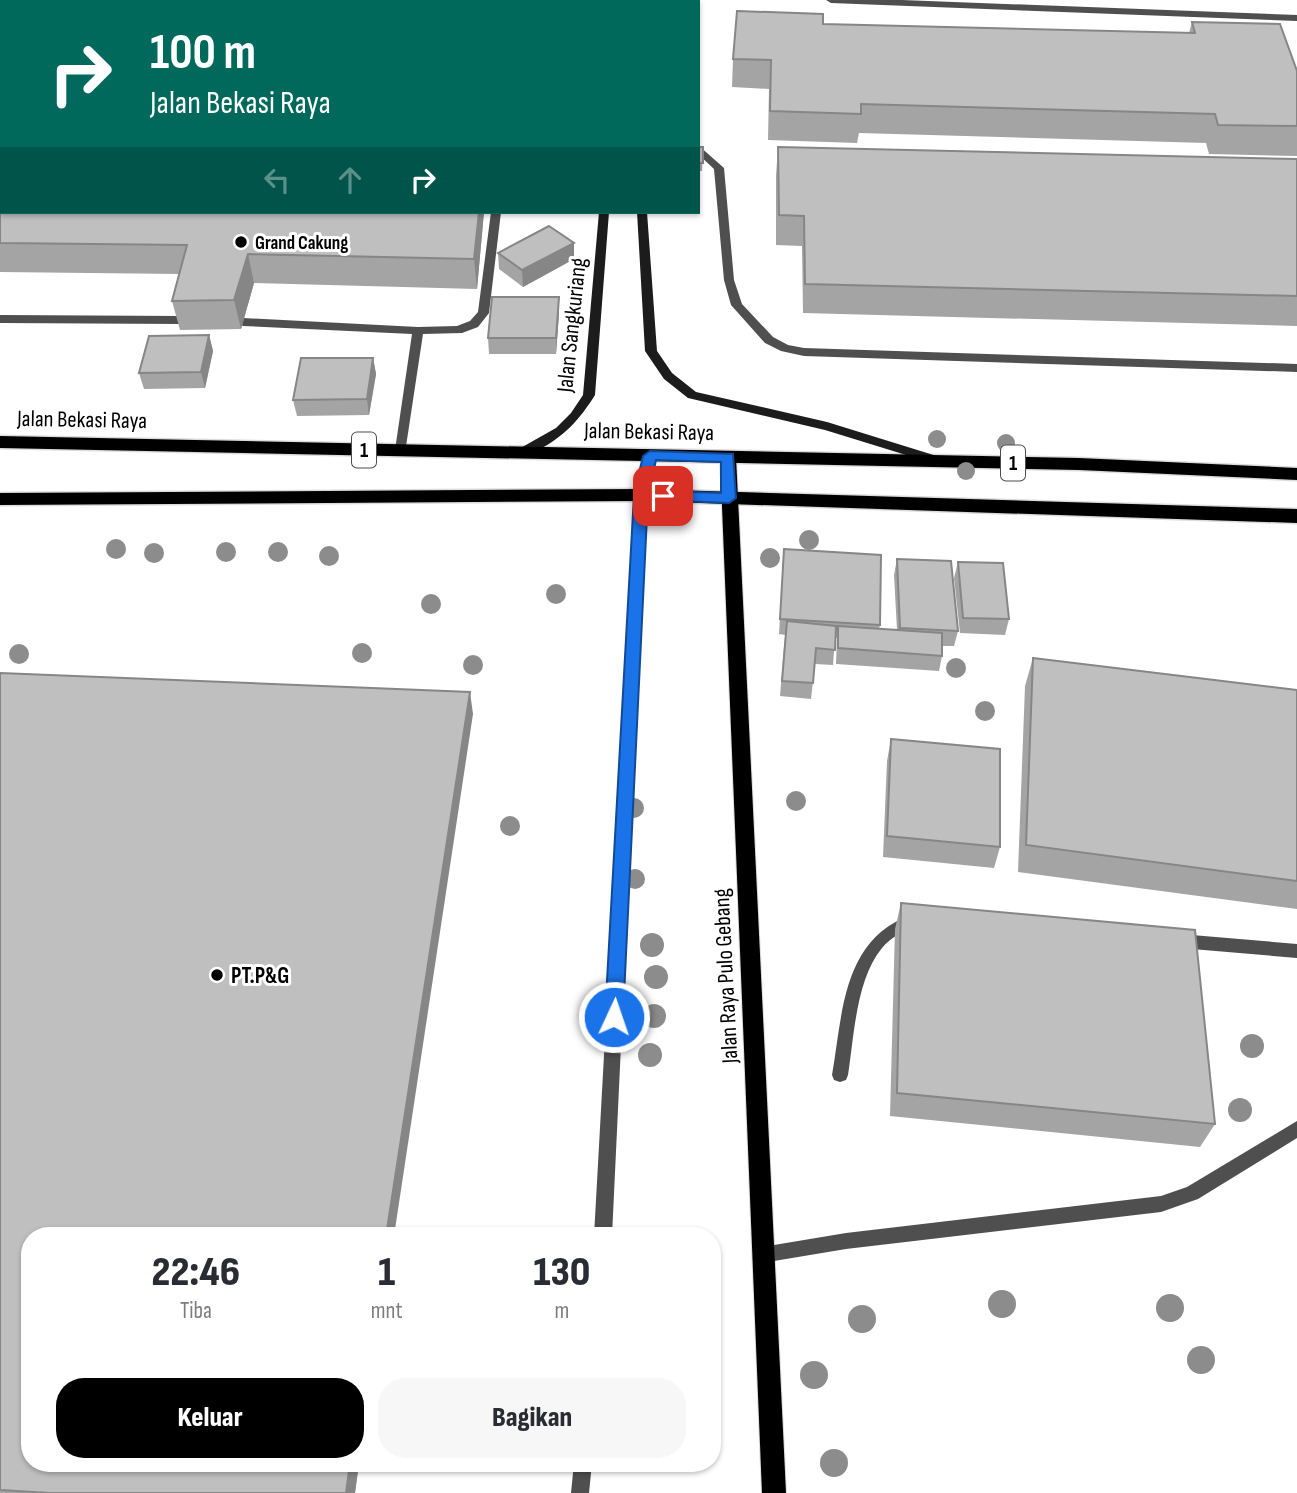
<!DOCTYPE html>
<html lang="id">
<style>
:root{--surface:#fff;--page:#f7f7f7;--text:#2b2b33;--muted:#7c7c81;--accent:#000}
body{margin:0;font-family:"Sofia Sans Condensed",sans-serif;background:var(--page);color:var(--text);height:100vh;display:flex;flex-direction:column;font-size:26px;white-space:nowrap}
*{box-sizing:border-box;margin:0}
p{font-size:23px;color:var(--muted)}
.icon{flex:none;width:38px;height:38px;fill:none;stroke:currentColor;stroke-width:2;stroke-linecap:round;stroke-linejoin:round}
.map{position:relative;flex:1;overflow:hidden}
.panel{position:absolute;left:21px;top:1227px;width:700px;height:245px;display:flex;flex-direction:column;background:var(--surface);border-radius:28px;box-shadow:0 2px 5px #0004}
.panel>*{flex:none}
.hud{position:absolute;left:0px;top:0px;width:700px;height:214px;box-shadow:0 2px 5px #0004;background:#00695c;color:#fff;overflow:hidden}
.pin{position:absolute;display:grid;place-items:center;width:60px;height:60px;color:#fff;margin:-30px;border-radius:14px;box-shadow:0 4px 10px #0006}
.me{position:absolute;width:77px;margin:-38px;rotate:3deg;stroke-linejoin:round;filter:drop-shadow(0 0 5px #0008)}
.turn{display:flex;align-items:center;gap:24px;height:147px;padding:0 35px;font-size:32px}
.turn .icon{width:91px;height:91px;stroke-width:2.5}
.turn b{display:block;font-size:49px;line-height:60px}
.lanes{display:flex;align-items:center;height:66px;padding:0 35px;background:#0003;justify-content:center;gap:35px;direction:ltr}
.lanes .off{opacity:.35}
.eta{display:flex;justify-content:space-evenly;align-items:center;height:119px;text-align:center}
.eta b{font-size:42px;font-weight:800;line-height:49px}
.primary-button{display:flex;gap:14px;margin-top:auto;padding:14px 35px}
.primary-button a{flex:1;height:80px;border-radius:28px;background:var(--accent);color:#fff;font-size:28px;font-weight:800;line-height:80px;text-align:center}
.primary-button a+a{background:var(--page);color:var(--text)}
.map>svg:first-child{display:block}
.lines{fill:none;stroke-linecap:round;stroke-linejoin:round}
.primary-casing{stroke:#dbdbdb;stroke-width:2}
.highway-casing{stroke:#dbdbdb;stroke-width:3}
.lane{fill:#4f4f4f;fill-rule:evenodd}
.secondary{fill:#1c1c1c;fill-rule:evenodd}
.primary{fill:#000;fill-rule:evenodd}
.highway{fill:#000;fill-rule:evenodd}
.tree{fill:#8c8c8c}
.wall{fill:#a4a4a4}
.shaded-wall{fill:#868686}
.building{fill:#bfbfbf;stroke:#868686;stroke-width:2}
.route{fill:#1a73e8;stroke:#114b97;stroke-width:2}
.poi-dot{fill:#000;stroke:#fff;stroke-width:2.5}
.labels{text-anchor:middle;stroke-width:6;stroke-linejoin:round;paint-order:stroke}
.far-poi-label{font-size:19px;font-weight:bold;fill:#000;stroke:#fff;text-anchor:start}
.shield{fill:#fff;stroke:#4c4c4c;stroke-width:2}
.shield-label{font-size:21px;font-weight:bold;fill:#000}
.street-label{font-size:23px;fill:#000;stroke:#fff}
.poi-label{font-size:23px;font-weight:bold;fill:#000;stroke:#fff;text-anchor:start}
</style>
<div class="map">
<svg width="1297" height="1493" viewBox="0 0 1297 1493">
<rect width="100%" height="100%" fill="#fff"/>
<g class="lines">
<defs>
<path id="primary" d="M728,452L736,457L786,1493H762L720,457Z"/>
<g id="highway">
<path d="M0,436L1079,458L1297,468V480L1079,470L0,448Z"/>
<path d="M641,489L1297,509V523L641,501L0,505V493Z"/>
</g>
</defs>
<!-- primary casing -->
<use href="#primary" class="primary-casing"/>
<!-- highway casing -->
<use href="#highway" class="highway-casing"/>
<!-- lane -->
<g class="lane">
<path d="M154,0H198L199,2H156Z"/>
<path d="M288,0H300L301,2H290Z"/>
<path d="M508,0H519L520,2H510Z"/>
<rect x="680" y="0" width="10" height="2"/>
<path d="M826,0H902L1297,15V21L831,3Z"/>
<path d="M2,60V68L0,69V61Z"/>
<path d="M698,145L724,168L734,280L742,304L773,337L788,345L804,348L1297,364V372L804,356L781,351L765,343L731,305L724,280L714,169L698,154Z"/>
<path d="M491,212H501L489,313L478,327L462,333L423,334L405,453H397L395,450L412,334L243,326L237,322L243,318L418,327L457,326L470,321L478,312Z"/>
<path d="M0,315L182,316L188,320L182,324L0,323Z"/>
<path d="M650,452L656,456L647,495L612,1236H594L635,495L644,456Z"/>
<path d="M913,914L918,915L921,920L918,925C905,930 891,937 882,948C856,979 854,1037 848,1075L846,1080L840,1082L834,1080L832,1075C843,1012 842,939 913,914Z"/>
<path d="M1180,934L1297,944V958L1180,948L1175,946L1172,941L1175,936Z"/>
<path d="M1297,1121V1138L1198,1199L1161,1212L846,1249L762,1263L756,1261L753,1255L756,1249L762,1247L846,1233L1161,1196L1187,1187Z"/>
<path d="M574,1463H592L589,1493H571Z"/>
</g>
<!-- secondary -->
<g class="secondary">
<path d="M335,0H345L346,2H337Z"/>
<path d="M376,0H388L389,2H378Z"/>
<path d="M599,212H609L595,395C580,419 564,437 538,450C531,453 525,457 517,456L515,453L517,450L556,428L571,413L583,395Z"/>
<path d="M637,212H647L657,351L672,373L696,392L827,422L940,457L942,460L940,463H932L825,430L688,398L664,379L645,351Z"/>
</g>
<!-- primary -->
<use href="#primary" class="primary"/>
<!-- highway -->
<use href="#highway" class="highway"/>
</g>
<!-- trees -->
<g class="tree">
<circle cx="937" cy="439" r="9"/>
<circle cx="1006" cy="443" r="9"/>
<circle cx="966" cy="471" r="9"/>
<circle cx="809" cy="540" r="10"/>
<circle cx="116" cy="549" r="10"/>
<circle cx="226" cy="552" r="10"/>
<circle cx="278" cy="552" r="10"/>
<circle cx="154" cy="553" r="10"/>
<circle cx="329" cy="556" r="10"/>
<circle cx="770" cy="558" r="10"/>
<circle cx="556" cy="594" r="10"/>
<circle cx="431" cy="604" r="10"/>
<circle cx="362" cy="653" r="10"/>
<circle cx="19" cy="654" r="10"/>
<circle cx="473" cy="665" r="10"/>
<circle cx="956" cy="668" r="10"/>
<circle cx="985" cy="711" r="10"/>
<circle cx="796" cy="801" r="10"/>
<circle cx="634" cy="808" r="10"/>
<circle cx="510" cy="826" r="10"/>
<circle cx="635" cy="879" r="10"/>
<circle cx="652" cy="945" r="12"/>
<circle cx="656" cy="977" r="12"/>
<circle cx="654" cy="1016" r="12"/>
<circle cx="1252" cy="1046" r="12"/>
<circle cx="650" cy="1055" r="12"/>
<circle cx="1240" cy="1110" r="12"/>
<circle cx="1002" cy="1304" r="14"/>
<circle cx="1170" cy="1308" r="14"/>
<circle cx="862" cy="1319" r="14"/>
<circle cx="1201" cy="1360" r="14"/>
<circle cx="814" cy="1375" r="14"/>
<circle cx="834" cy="1463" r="14"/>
</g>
<!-- wall -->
<g class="wall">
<path d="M1192,22L1297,71V156L1209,154L1206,143L859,133L857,143L768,140L769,89L732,87L733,59L823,24L1189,33Z"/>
<path d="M0,118L484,212L477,289L254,283L241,329L180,330L172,301L179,274L0,272Z"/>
<path d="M698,147H703L702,171H698Z"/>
<path d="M778,147L1297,159V326L803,313L802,246L776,245V176Z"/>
<path d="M498,253L574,259L523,287L499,269Z"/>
<path d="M559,313L556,354H489L488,338Z"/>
<path d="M209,335L213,351L205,388L144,389L139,373Z"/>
<path d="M373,358L376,374L369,415L297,416L293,400Z"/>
<path d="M897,559L958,631L954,646H942V656L939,671L836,664L837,638H835L833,665L815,664L811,699L780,696L785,635L779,634L783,565L880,625L879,629L897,630L894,575Z"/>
<path d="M958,562L1009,619L1005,635L960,633L954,578Z"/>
<path d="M1033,658L1297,690V909L1018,872L1025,686Z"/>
<path d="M0,673L473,714L30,1463H359L355,1493H0Z"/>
<path d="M891,739L1000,847L994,868L883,857L887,761Z"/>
<path d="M901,903L1215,1124L1200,1147L890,1116L895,929Z"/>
</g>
<!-- shaded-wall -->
<g class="shaded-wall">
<path d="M479,212H484L477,289L474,259Z"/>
<path d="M574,243V259L523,287L522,270Z"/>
<path d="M248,254L254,283L241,329L234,300Z"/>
<path d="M559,297V313L556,354V338Z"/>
<path d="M209,335L213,351L205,388L201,372Z"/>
<path d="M373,358L376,374L369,415L367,399Z"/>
<path d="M470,692L473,714L394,1236H386Z"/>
<path d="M350,1463H359L355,1493H346Z"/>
</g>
<!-- building -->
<g class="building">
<path d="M57,0H165L164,2H56Z"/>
<path d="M737,11L823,14V24L1195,33L1192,22L1280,24L1297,71V126L1218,125L1215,114L861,104V114L770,111L771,60L733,59Z"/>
<path d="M2,114V212H479L474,259L248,254L234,300L172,301L187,245L0,243V118Z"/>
<rect x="698" y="147" width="5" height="16"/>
<path d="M778,147L1297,159V296L805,284L804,216L779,215Z"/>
<path d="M549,226L574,243L522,270L498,253Z"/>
<path d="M492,297H559L556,338H488Z"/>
<path d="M209,335L201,372L139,373L149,336Z"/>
<path d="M301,358H373L367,399L293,400Z"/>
<path d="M784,549L881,555L880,625L780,619Z"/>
<path d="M897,559L951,561L958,631L900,628Z"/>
<path d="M958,562L1003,563L1009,619L963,618Z"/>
<path d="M787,621L836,626L835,650L816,648L813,683L782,681Z"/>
<path d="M838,626L942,633V656L838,648Z"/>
<path d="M1033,658L1297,690V881L1026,845Z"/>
<path d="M0,673L470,692L386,1236H30V1463H350L346,1493H50L0,1490Z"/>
<path d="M891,739L1000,749V847L887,836Z"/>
<path d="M901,903L1195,930L1215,1124L897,1093Z"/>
</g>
<!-- route -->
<path class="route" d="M650,451L733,454L736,498L729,503L658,500V493L663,491L721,493V462L656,460L648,495L623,1017L621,1022L614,1025L608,1022L605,1017L634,495L643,456Z"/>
<!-- markers -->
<g class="poi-dot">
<circle cx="241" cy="242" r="7"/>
<circle cx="217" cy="975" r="7"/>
</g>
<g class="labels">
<!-- far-poi labels -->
<g class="far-poi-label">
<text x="255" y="249">Grand Cakung</text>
</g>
<!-- shield labels -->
<g class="shield">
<rect x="352" y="432.5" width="24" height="35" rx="5"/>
<rect x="1001" y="445.5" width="24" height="35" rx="5"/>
</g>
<g class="shield-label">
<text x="364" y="457">1</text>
<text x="1013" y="470">1</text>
</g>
<!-- street labels -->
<g class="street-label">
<text transform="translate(571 325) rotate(-84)" y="8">Jalan Sangkuriang</text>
<text transform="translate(82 419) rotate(1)" y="8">Jalan Bekasi Raya</text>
<text transform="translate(649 431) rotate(1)" y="8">Jalan Bekasi Raya</text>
<text transform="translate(725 976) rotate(-93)" y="8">Jalan Raya Pulo Gebang</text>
</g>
<!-- poi labels -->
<g class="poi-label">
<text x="231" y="983">PT.P&amp;G</text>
</g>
</g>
</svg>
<div class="pin" style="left:663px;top:496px;background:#d93025"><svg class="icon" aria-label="arrive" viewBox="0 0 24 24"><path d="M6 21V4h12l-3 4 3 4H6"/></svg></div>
<svg class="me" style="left:614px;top:1017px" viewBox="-20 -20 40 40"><circle r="17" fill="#1a73e8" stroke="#fff" stroke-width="3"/><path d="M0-11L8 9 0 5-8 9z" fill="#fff"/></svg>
<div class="hud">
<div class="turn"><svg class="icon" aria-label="right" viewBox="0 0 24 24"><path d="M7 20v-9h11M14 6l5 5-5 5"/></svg><div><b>100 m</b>Jalan Bekasi Raya</div></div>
<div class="lanes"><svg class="icon off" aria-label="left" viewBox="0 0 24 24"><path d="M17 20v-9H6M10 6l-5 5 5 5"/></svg><svg class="icon off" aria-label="ahead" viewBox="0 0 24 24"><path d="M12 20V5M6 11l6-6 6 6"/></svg><svg class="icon" aria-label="right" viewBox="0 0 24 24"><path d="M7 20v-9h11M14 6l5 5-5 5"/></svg></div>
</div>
<section class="panel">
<div class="eta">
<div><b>22:46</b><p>Tiba</p></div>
<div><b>1</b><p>mnt</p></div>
<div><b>130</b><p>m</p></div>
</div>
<div class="primary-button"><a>Keluar</a><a>Bagikan</a></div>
</section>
</div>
